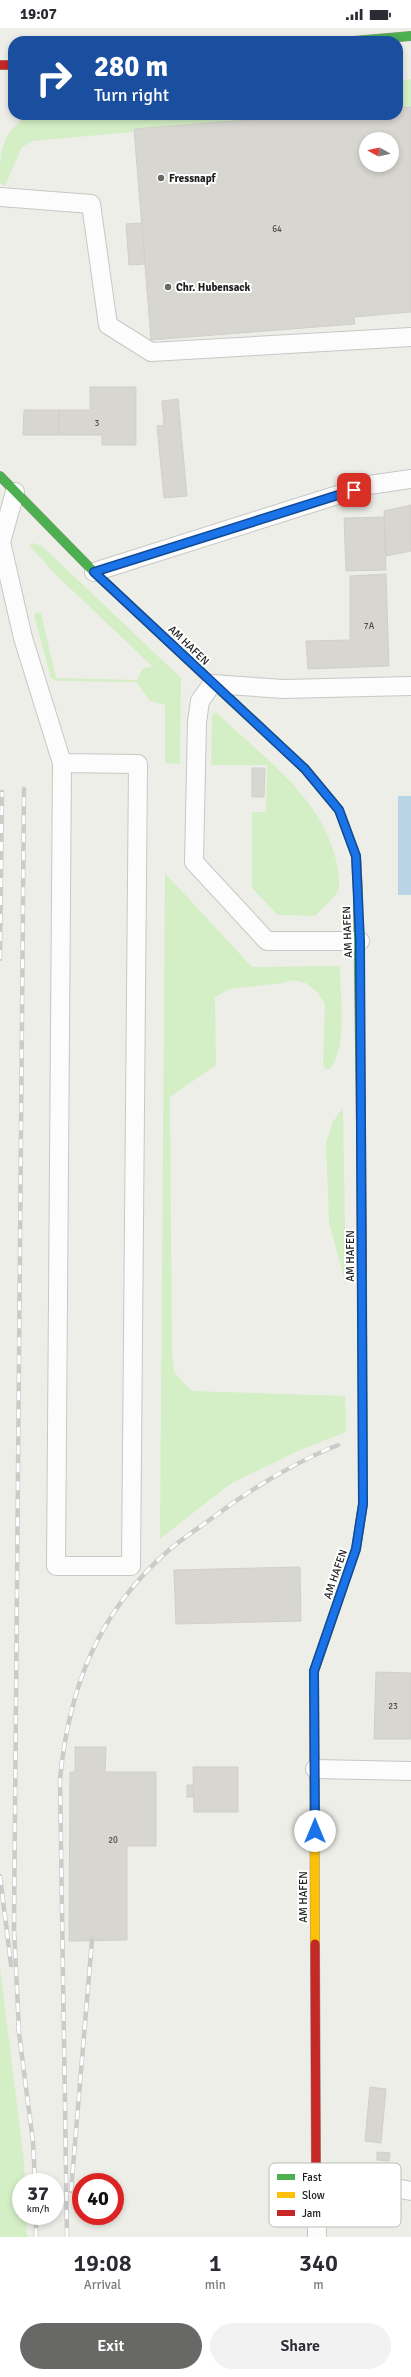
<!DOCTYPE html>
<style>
:root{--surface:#fff;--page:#f2f2f3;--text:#2b2b33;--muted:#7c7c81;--accent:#686866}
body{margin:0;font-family:Signika,sans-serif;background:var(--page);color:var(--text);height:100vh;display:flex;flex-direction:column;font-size:15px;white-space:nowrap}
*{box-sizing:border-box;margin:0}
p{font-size:13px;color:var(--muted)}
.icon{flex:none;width:22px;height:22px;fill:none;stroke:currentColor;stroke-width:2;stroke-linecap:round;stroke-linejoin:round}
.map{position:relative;height:2209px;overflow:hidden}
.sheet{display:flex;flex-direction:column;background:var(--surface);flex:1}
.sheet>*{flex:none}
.top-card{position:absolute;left:8px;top:8px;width:395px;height:84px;border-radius:16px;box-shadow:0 2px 6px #0003;background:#1a4fa0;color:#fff;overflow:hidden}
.needle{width:26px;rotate:278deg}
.controls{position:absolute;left:359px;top:104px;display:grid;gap:8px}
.controls a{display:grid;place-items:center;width:40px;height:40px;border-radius:50%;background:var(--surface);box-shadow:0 2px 6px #0003;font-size:20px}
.speed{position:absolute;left:12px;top:2145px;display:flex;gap:8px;font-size:20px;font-weight:700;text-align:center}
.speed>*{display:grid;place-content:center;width:52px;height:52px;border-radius:50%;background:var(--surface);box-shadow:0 2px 6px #0003;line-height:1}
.speed small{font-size:10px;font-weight:400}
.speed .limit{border:6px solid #d22;background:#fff;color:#111}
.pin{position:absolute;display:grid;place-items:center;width:34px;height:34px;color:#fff;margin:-17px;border-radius:8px;box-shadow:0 2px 6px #0006}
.me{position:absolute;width:44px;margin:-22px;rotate:0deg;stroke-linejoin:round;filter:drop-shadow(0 0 3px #0008)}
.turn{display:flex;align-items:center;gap:14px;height:84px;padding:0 20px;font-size:18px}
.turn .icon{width:52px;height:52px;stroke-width:2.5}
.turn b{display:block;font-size:28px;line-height:34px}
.eta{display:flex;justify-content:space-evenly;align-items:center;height:68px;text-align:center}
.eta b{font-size:24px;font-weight:600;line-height:28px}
.cta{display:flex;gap:8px;margin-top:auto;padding:8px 20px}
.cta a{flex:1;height:46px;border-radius:24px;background:var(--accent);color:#fff;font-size:16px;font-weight:600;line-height:46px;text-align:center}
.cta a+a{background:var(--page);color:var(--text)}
.status{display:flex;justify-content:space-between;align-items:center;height:28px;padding:0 20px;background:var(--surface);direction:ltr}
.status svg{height:11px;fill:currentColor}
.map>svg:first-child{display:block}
.grass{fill:#d4efc5}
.water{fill:#b9d4e5}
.building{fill:#d7d6d1;stroke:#d1cfca;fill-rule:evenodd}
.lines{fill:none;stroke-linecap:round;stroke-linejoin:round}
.lane-casing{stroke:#c7c7c5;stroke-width:20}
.fast-casing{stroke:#939a7f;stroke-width:10}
.slow-casing{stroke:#939a7f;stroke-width:10}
.jam-casing{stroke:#939a7f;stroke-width:10}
.lane{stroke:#fcfcfc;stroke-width:18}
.fast{stroke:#4caf50;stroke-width:9}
.slow{stroke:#ffc107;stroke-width:9}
.jam{stroke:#c62828;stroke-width:9}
.rail-casing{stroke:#cbcbca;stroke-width:4.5}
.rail{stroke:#fff;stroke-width:3;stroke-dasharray:9;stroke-linecap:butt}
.route-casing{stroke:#114b97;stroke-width:10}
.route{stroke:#1a73e8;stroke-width:7}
.poi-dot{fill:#686866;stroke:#fff;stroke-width:1.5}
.labels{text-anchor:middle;stroke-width:4;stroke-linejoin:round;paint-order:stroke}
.number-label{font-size:9px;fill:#4f4e4d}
.poi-label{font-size:11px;font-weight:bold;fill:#202020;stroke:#fff;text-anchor:start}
.street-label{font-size:11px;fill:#202020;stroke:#fff}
.key{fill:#fff;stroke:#bcbcbc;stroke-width:1}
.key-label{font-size:11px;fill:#202020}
</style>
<div class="status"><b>19:07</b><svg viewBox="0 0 49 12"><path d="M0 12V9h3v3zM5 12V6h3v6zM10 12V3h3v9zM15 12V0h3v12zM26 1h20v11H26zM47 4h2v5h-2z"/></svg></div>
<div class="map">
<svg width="411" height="2209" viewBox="0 0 411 2209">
<rect width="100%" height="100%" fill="#eeeee9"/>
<!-- grass -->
<g class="grass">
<path d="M411,51V79L398,80V53Z"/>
<path d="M27,87H309L134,101L132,104L32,113L22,119L5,158L0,155C0,122 0,109 27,87Z"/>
<path d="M33,515L42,518L61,536L181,650L180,736L165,735V677L150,673L136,654L58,653L51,650L34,588L36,584L41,585L56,650L137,652L142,641L152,638L53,544L29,517Z"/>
<path d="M216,684C262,729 323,769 337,836C338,843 341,856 338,863C333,872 322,880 315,888L278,887L252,860V784H266L267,737H211L212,687Z"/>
<path d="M165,845L252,939L340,938C340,967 348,1019 330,1041H325L323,1037L325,976L317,964L306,955L293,952L283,955L230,961L215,969L216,1037L170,1069L172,1324L174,1344L192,1363L345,1368L346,1404L300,1422L230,1456L160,1511Z"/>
<path d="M343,1079L346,1258L329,1194L326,1114L333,1094Z"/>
<path d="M0,1940L24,2134L25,2154H21V2188H26L27,2209H0Z"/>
</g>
<!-- water -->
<rect class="water" x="398" y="768" width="13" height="99"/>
<!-- building -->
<g class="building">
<path d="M411,79V284L354,289L355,296L151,312L134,101L309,87H398V80ZM366,111H392V137H366Z"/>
<path d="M142,195L145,236L129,237L126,196Z"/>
<path d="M90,359H136V417H102V407H59V382H90Z"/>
<path d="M178,371L187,468L164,470L157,398L164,397L162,373Z"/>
<path d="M24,382H59V407H23Z"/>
<path d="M411,477V523L386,528L384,483Z"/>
<path d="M384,489L386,542L346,543L344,490Z"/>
<path d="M386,546L389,638L308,641L306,613L350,612V548Z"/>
<path d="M252,740H265L264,769H252Z"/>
<path d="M300,1539L301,1593L176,1596L174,1542Z"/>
<path d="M376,1644L411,1645V1711H374Z"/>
<path d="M75,1719H106L105,1744H156V1818H127V1912L69,1913L70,1744H75Z"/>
<path d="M193,1739H238V1784H194Z"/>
<rect x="187" y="1757" width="6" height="12"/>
<path d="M370,2059L386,2061L381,2115L365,2113Z"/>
<path d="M377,2124L390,2125L389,2133L377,2132Z"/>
</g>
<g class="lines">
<defs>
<g id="lane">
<path d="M0,169L91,176L108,297L151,324L411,309"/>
<path d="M15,464L1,514L23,610L62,735L56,1538H131L138,736L62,735"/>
<path d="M94,544L369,457L411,451"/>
<path d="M360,913H267L194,834L197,694L200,673L212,656L283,661L411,658"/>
<path d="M315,1741L411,1743"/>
<path d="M317,2209L316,2146L411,2163"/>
</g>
<g id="fast">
<path d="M353,13L411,8"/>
<path d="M0,448L94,544L186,630"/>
<path d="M358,865L361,1097"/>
<path d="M330,1597L356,1521L363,1476L362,1242"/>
</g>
<g id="slow">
<path d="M186,630L305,741L339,782L356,828L358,865"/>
<path d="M315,1916L314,1643L330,1597"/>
</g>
<g id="jam">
<path d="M0,37H13"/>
<path d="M361,1097L362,1242"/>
<path d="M315,1916L316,2146"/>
</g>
</defs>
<!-- lane casing -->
<use href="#lane" class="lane-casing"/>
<!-- fast casing -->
<use href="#fast" class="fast-casing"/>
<!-- slow casing -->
<use href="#slow" class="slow-casing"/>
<!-- jam casing -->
<use href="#jam" class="jam-casing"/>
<!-- lane -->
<use href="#lane" class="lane"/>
<!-- fast -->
<use href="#fast" class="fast"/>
<!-- slow -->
<use href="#slow" class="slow"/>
<!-- jam -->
<use href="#jam" class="jam"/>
<defs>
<g id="rail">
<path d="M0,931L2,764"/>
<path d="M0,1848L11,1937"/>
<path d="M18,1997L33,2114L35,2154"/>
<path d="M19,2002L14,1901L24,761"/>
<path d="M71,2163L92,1912"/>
<path d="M36,2209V2188"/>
<path d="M67,2209L60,1751C69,1659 98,1584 169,1522C183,1510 200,1499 215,1488C254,1459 293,1435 338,1417"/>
</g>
</defs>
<!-- rail casing -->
<use href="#rail" class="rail-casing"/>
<!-- rail -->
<use href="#rail" class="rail"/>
</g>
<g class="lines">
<defs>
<path id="route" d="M315,1803L314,1643L356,1521L363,1476L360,913L356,828L339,782L305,741L94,544L354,462"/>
</defs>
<!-- route casing -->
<use href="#route" class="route-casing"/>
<!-- route -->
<use href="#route" class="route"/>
</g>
<!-- markers -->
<g class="poi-dot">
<circle cx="161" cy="150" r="4"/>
<circle cx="168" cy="259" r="4"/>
</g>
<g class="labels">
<!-- number labels -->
<g class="number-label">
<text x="277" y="204">64</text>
<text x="97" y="398">3</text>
<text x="369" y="601">7A</text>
<text x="393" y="1681">23</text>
<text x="113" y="1815">20</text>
</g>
<!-- poi labels -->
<g class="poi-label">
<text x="169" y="154">Fressnapf</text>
<text x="176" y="263">Chr. Hubensack</text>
</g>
<!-- street labels -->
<g class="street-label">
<text transform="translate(189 617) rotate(44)" y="4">AM HAFEN</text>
<text transform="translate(347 904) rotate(-92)" y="4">AM HAFEN</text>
<text transform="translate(350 1228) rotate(-90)" y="4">AM HAFEN</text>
<text transform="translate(335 1546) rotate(-71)" y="4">AM HAFEN</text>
<text transform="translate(303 1869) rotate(-90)" y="4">AM HAFEN</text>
</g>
</g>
<!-- legend -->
<rect x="269" y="2135" width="132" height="64" rx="6" class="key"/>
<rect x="277" y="2146" width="18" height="6" fill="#4caf50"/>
<rect x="277" y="2164" width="18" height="6" fill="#ffc107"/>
<rect x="277" y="2182" width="18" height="6" fill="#c62828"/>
<g class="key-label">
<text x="302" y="2153">Fast</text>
<text x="302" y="2171">Slow</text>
<text x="302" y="2189">Jam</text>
</g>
</svg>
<div class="controls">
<a><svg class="needle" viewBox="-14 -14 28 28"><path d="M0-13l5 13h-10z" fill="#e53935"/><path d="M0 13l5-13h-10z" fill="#7c7c81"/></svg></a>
</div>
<div class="speed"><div>37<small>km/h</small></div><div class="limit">40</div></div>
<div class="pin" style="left:354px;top:462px;background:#d93025"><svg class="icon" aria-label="arrive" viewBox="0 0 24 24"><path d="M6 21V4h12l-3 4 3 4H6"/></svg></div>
<svg class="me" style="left:315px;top:1803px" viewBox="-20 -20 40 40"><circle r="19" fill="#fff"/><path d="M0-13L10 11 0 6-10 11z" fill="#1a73e8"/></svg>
<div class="top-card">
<div class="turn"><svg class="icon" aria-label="right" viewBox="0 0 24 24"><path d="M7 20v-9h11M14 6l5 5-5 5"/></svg><div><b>280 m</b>Turn right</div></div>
</div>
</div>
<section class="sheet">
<div class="eta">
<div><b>19:08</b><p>Arrival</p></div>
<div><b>1</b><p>min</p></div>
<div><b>340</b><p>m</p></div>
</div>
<div class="cta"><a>Exit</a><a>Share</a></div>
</section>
